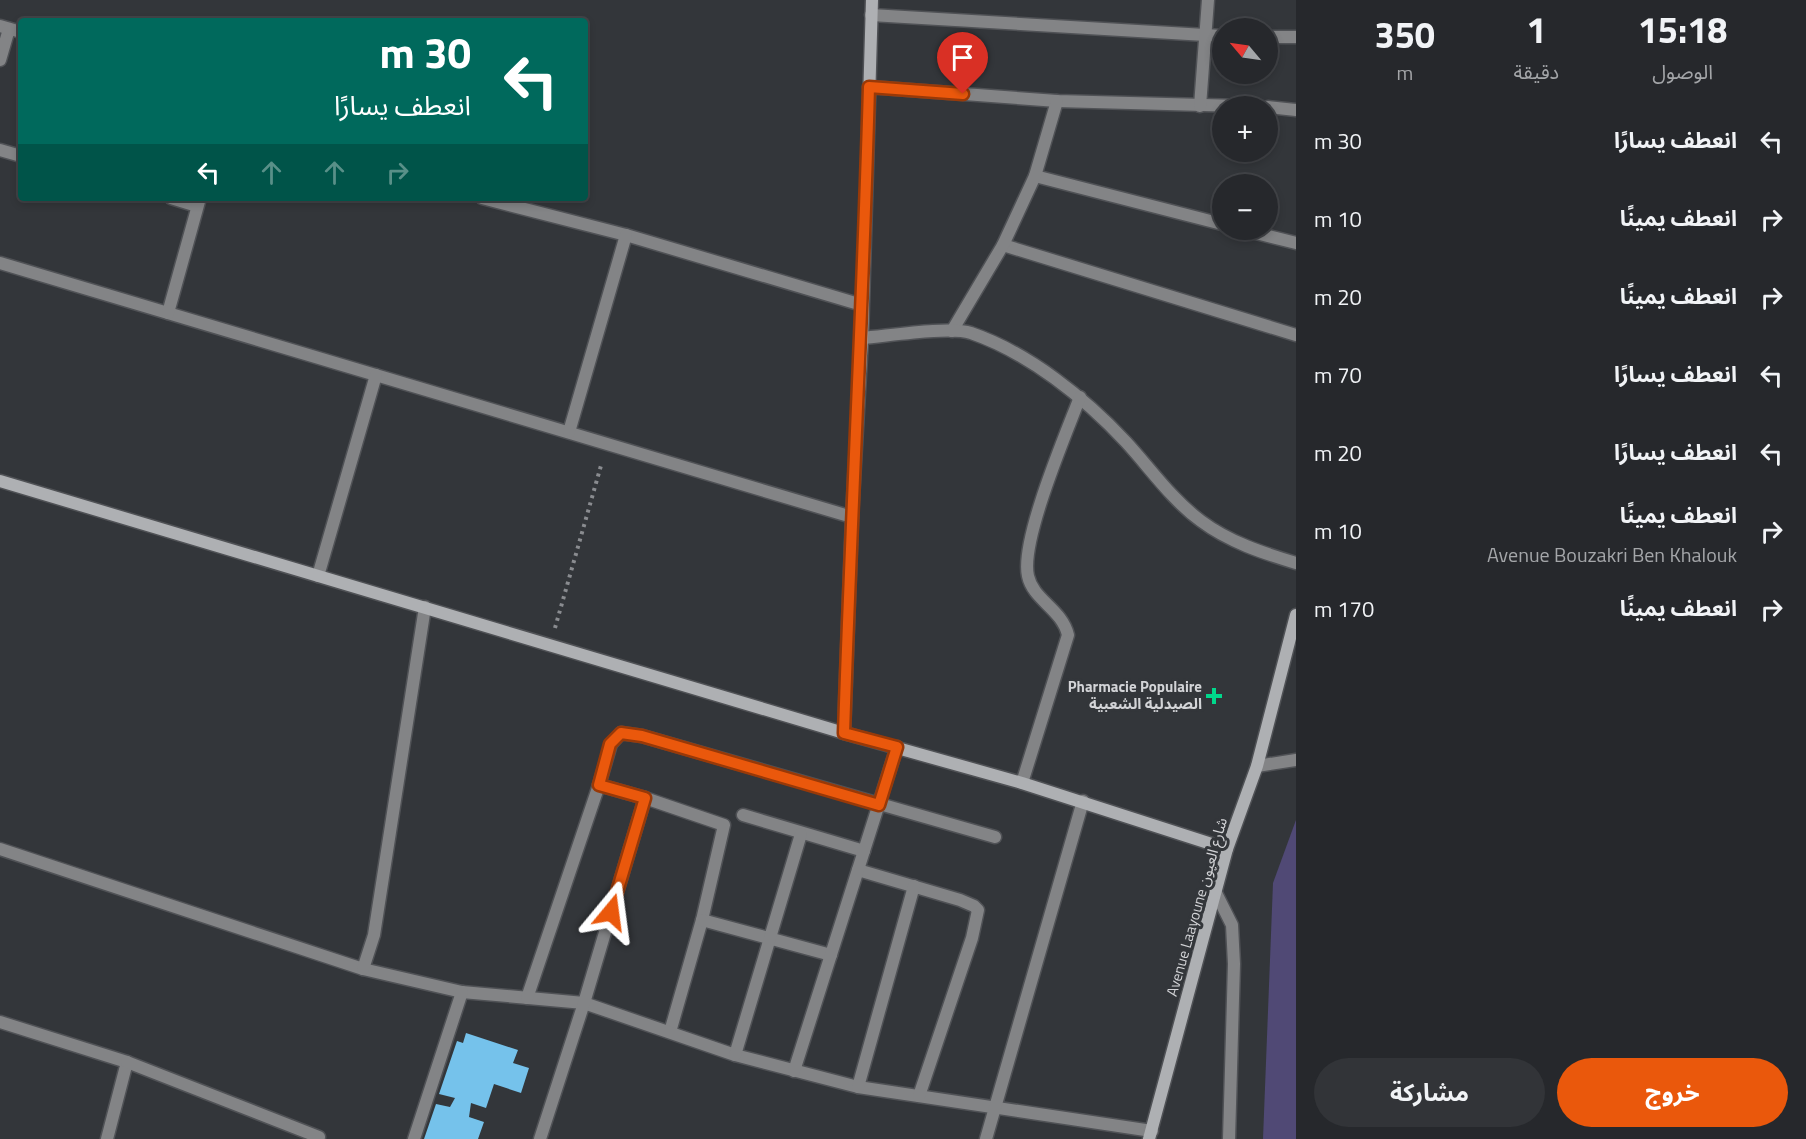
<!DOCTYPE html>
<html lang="ar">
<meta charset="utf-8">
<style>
:root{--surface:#26282c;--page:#323438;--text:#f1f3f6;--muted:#a4a6a9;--line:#424448;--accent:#ea580c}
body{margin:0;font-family:"Titillium Web","Noto Sans Arabic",sans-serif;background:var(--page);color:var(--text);direction:rtl;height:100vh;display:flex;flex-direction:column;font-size:22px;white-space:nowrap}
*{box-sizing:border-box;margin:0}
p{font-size:20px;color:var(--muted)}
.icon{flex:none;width:33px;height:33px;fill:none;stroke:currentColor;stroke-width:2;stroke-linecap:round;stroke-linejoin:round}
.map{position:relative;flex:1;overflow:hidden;direction:ltr}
.drawer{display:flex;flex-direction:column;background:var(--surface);width:510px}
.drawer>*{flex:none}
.top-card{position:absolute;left:18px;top:18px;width:570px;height:183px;border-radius:6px;box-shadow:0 3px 9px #0003,0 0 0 2px var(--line);direction:rtl;background:#00695c;color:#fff;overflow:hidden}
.needle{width:39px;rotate:299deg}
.tools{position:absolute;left:1212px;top:18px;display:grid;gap:12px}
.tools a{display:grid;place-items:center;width:66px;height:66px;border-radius:50%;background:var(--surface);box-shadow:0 3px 9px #0003,0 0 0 2px var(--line);font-size:30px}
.pin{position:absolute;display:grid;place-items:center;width:51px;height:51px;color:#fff;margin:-62px -26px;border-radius:50% 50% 50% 0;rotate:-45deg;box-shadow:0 0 6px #0007}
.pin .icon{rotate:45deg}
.me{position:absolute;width:66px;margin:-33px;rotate:16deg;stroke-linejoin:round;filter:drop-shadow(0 0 4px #0008)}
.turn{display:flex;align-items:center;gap:21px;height:126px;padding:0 18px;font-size:27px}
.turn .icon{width:78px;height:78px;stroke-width:2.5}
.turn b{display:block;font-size:42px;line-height:51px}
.lanes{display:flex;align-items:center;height:57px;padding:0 18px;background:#0003;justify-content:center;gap:30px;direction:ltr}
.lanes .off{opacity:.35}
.eta{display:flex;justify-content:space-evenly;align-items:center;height:102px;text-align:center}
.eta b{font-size:36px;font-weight:700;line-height:42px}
.primary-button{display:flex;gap:12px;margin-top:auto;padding:12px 18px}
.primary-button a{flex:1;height:69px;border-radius:36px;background:var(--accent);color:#fff;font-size:24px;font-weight:700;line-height:69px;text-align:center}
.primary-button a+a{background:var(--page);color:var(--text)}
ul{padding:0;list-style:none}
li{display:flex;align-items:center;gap:18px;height:78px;padding:0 18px}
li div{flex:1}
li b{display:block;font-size:22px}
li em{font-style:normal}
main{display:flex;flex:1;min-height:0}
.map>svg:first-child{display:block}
.green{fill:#504975}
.building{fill:#75c2eb}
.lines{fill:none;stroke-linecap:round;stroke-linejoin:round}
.street-casing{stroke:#505256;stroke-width:15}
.secondary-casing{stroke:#505256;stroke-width:15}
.path{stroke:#8a8c90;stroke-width:4;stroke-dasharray:3 4.5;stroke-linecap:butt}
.street{stroke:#838486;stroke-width:12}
.secondary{stroke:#aeb0b3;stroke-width:12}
.route-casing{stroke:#983908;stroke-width:15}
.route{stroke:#ea580c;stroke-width:10}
.poi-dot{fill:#00d98c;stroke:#33363a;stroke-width:2}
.labels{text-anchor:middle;stroke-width:6;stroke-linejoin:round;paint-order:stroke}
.poi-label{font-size:15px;font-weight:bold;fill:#d3d4d7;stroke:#33363a;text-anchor:end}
.street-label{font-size:15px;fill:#d3d4d7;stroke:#33363a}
</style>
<main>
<section class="drawer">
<div class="eta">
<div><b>15:18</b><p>الوصول</p></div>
<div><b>1</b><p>دقيقة</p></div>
<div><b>350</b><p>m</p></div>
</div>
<ul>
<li><svg class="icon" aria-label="left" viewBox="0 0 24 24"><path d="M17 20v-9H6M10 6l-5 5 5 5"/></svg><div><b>انعطف يسارًا</b></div><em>30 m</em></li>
<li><svg class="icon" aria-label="right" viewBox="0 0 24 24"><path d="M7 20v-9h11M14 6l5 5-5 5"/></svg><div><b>انعطف يمينًا</b></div><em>10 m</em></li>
<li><svg class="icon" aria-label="right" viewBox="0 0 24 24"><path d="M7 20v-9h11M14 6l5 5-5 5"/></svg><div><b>انعطف يمينًا</b></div><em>20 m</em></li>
<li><svg class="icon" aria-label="left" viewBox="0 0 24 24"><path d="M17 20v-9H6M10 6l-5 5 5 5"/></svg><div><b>انعطف يسارًا</b></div><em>70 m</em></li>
<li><svg class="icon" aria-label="left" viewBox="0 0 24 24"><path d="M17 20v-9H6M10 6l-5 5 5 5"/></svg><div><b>انعطف يسارًا</b></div><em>20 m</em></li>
<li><svg class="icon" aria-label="right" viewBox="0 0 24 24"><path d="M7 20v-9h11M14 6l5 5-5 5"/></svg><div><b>انعطف يمينًا</b><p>Avenue Bouzakri Ben Khalouk</p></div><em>10 m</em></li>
<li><svg class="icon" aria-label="right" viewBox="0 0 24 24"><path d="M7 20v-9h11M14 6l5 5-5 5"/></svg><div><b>انعطف يمينًا</b></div><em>170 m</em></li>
</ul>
<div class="primary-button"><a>خروج</a><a>مشاركة</a></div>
</section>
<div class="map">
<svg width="1296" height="1139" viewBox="0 0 1296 1139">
<rect width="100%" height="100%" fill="#33363a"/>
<!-- green -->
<path class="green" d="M1296,820V1139H1263L1273,883Z"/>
<!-- building -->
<path class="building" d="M466,1033L518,1050L513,1063L529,1068L521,1093L494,1084L486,1108L471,1103L469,1117L484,1122L478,1139H424L436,1104L450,1107L455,1098L439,1094L457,1041L463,1043Z"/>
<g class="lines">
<defs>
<g id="street">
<path d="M871,15L1222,36"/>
<path d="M0,26L21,32"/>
<path d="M1268,37H1296"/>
<path d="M0,60L9,29"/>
<path d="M869,87L1057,101L1240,106"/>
<path d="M1200,106L1208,0"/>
<path d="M1268,107L1296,110"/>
<path d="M0,150L21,156"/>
<path d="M1035,176L1222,224"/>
<path d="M171,198L197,206"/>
<path d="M482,198L626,235L862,305"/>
<path d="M1244,230L1296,243"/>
<path d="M1003,245L1296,335"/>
<path d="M0,263L852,517"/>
<path d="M168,313L200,198"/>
<path d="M952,331L1003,245L1035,176L1057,101"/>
<path d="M862,338C888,336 949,326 971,333C1029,353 1085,398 1126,442C1150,468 1172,500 1201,521C1229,542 1263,553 1296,563"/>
<path d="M569,432L626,235"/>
<path d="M318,576L376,375"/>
<path d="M1257,766L1296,760"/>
<path d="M1022,783L1068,635C1062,609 1033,600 1028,576C1020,541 1066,434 1080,397"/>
<path d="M599,785L645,798L724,825L702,920L670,1032"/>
<path d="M743,815L864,851"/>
<path d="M0,849L363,969L462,992L584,1003L735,1055L858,1087L1152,1131"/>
<path d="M858,870L960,900L974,906L978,910L972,938L919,1096"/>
<path d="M1215,891L1232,925L1234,964L1229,1139"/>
<path d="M702,920L831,955"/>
<path d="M363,969L374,935L425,607"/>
<path d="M527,998L599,785L611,744L621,733L642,736L995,837"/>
<path d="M0,1022L127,1062L107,1139"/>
<path d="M735,1055L801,834"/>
<path d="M127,1062L319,1137"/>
<path d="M794,1071L897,747"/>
<path d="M858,1087L914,886"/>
<path d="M414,1139L462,992"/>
<path d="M540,1139L584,1003L645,798"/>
<path d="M986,1139L1083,801"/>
</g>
<g id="secondary">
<path d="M0,481L844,733L1022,783L1227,849"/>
<path d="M844,733L852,517L862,338L872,0"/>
<path d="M1149,1139L1227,849L1257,766L1296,615"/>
</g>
</defs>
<!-- street casing -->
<use href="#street" class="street-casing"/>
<!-- secondary casing -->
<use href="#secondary" class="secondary-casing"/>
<!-- path -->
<path class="path" d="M555,628L602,462"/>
<!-- street -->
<use href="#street" class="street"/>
<!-- secondary -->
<use href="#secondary" class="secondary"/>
</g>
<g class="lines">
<defs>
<path id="route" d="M611,912L645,798L599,785L610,744L621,733L642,736L879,805L897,747L844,733C851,518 863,303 869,87L963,94"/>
</defs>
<!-- route casing -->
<use href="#route" class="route-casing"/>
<!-- route -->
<use href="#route" class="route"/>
</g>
<!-- markers -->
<path class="poi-dot" d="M1211 687h6v6h6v6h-6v6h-6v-6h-6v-6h6z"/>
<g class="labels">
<!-- poi labels -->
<g class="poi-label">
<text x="1202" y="692">Pharmacie Populaire<tspan x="1202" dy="17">الصيدلية الشعبية</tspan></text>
</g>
<!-- street labels -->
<g class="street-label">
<text transform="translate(1197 907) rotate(-74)" y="5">Avenue Laayoune شارع العيون</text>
</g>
</g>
</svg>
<div class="tools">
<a><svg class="needle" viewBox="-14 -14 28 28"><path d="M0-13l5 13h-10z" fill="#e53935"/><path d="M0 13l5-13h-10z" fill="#a4a6a9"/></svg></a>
<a>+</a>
<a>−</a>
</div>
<div class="pin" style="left:963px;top:94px;background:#d93025"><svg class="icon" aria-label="arrive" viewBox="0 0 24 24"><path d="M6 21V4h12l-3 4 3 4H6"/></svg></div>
<svg class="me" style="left:611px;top:912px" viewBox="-20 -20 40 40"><path d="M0-17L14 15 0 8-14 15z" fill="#ea580c" stroke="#fff" stroke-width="4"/></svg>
<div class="top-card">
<div class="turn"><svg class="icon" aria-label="left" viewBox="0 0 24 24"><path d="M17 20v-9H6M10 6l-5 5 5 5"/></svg><div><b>30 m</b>انعطف يسارًا</div></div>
<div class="lanes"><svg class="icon" aria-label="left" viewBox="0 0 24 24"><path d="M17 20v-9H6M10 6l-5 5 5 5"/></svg><svg class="icon off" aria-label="ahead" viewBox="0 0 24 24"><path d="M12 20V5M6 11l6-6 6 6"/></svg><svg class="icon off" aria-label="ahead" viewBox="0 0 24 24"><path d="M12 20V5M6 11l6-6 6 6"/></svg><svg class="icon off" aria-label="right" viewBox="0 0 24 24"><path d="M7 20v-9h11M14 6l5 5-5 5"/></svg></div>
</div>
</div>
</main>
